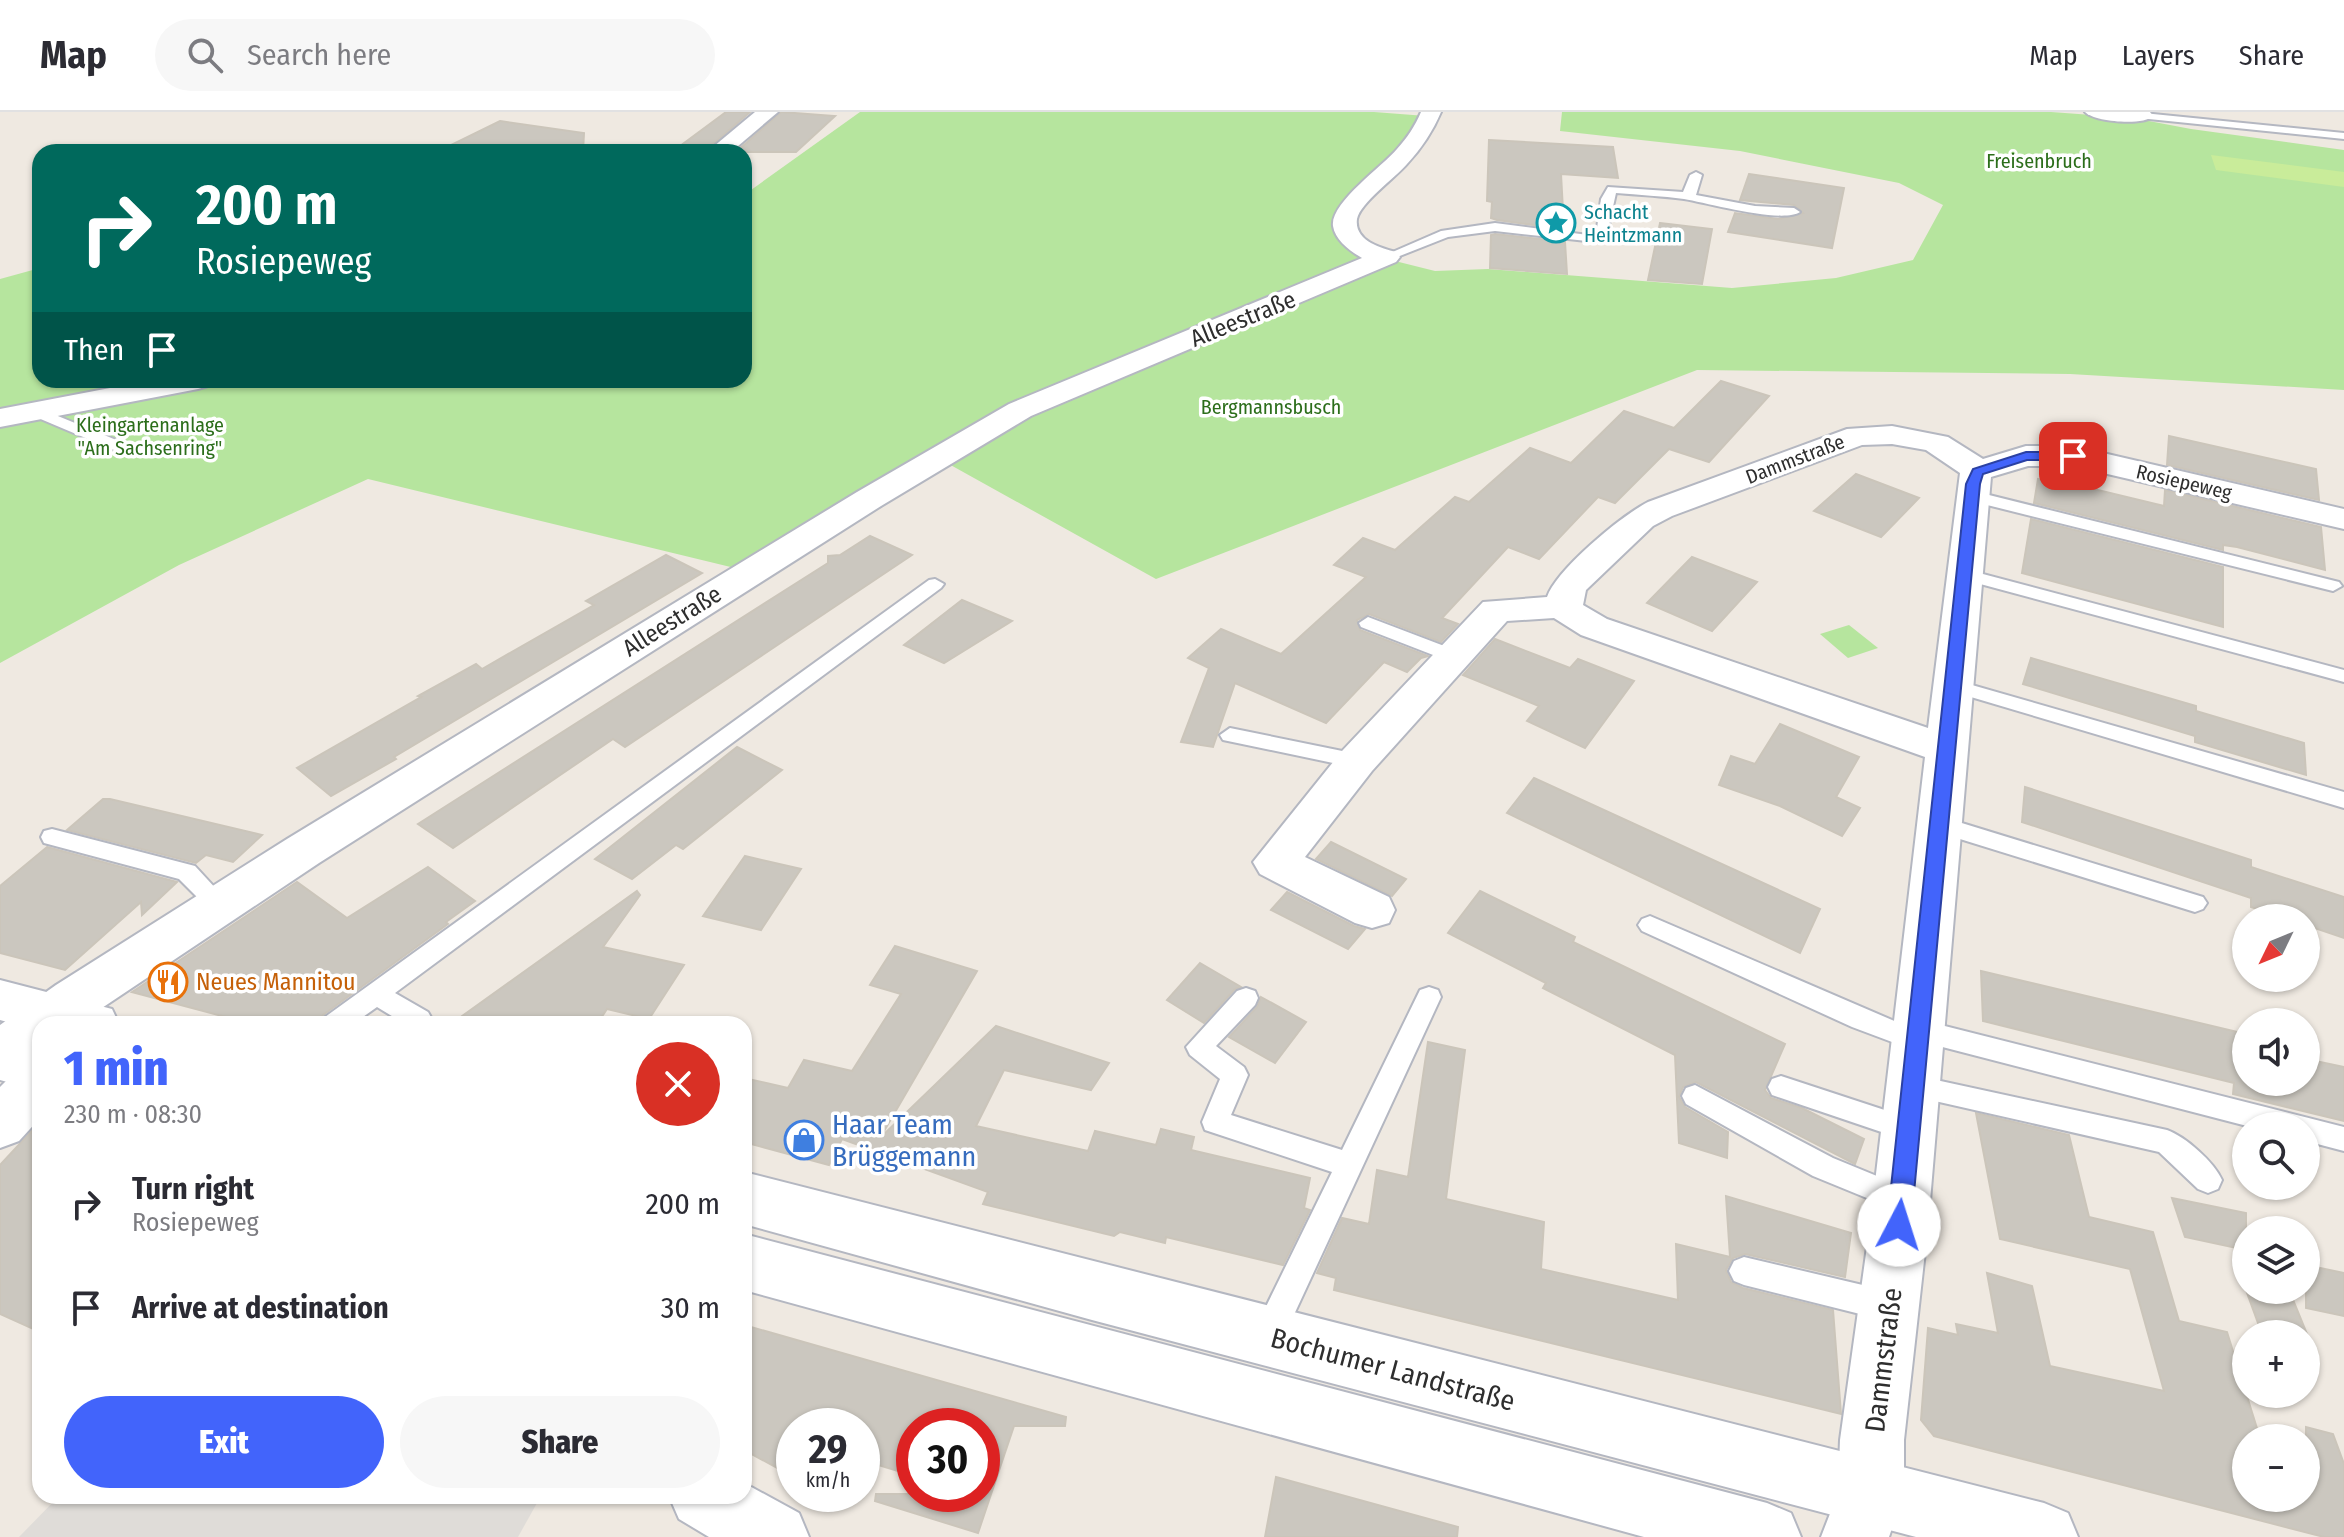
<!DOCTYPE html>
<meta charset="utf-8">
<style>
:root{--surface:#fff;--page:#f7f7f7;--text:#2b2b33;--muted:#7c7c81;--line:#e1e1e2;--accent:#4264fb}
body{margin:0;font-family:"Fira Sans Condensed",sans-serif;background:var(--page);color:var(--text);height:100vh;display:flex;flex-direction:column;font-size:30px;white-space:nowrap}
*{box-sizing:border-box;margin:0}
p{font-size:26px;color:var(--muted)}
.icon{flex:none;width:44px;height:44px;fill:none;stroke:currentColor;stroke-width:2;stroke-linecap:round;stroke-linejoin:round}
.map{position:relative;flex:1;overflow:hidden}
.sheet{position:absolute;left:32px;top:904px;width:720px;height:488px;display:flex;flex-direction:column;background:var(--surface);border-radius:24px;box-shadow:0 2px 6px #0004}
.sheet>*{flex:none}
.top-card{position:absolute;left:32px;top:32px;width:720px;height:244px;border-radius:24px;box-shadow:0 2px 6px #0004;background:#00695c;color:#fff;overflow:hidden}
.needle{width:52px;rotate:227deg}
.tools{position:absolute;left:2232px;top:792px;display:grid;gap:16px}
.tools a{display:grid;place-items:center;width:88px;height:88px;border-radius:50%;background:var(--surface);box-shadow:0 2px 6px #0004;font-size:40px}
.speed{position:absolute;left:776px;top:1296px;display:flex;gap:16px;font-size:40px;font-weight:700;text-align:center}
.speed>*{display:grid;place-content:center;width:104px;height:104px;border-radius:50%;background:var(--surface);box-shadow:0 2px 6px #0004;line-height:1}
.speed small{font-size:20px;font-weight:400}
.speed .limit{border:12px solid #d22;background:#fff;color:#111}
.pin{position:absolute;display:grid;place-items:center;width:68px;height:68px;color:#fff;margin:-34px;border-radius:16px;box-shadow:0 4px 12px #0006}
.me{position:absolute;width:88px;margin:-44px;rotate:5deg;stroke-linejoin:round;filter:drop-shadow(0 0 6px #0008)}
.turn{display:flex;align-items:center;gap:28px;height:168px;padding:0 32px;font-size:36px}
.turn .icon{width:104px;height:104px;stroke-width:2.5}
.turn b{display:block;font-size:56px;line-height:68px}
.then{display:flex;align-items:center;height:76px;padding:0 32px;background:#0003;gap:16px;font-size:30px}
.round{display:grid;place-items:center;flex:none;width:84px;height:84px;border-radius:42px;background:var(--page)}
.headline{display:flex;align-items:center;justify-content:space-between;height:136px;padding:0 32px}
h1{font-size:48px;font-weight:800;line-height:60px;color:var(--accent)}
.action{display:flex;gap:16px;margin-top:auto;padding:16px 32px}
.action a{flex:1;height:92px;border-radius:48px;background:var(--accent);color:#fff;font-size:32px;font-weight:800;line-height:92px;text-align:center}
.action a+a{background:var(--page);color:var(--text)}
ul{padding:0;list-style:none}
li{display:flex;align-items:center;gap:24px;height:104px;padding:0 32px}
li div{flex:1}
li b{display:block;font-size:30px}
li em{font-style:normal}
header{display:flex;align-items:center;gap:48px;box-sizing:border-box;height:112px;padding:0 40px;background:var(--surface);border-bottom:2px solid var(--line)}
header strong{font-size:38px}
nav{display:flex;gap:44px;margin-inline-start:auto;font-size:28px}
.search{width:560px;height:72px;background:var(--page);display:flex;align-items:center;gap:20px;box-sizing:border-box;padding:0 28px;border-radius:44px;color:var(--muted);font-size:30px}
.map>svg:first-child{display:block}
.green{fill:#b6e59e}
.pitch{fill:#c9ec9a}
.plaza{fill:#dfdcd8}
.building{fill:#cbc7bf;stroke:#cbc5ba;stroke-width:2}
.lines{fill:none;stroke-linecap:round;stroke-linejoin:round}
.service-casing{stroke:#b4b7c1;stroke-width:4}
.minor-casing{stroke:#b4b7c1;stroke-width:4}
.tertiary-casing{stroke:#b4b7c1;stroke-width:4}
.secondary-casing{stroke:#b4b7c1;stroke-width:4}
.service{fill:#fff;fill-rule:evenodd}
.minor{fill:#fff;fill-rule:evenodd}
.tertiary{fill:#fff;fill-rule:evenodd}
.secondary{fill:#fff;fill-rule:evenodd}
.route{fill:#4264fb;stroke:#2b41a3;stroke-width:2}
.labels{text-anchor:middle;stroke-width:7;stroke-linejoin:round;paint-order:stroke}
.far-park-label{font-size:20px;fill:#2c6e1b;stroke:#fff}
.far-culture-label{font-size:20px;fill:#0d838f;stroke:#fff;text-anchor:start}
.far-street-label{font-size:20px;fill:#2e2e2e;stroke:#fff}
.street-label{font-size:24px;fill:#2e2e2e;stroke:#fff}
.food-label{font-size:24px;fill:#c56008;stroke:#fff;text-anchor:start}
.near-shop-label{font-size:28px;fill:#366cbe;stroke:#fff;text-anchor:start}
.near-street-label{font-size:28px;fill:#2e2e2e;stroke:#fff}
</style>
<header>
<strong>Map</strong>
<div class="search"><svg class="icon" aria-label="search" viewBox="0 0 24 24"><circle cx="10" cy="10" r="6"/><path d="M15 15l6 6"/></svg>Search here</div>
<nav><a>Map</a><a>Layers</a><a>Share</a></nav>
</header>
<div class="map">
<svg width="2344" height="1425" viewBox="0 0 2344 1425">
<rect width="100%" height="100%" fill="#efe9e1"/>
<!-- green -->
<g class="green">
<path d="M860,0H1374L1439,5L1433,19L1390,66L1365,87L1354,114L1373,137L1391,148L1435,159L1488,157L1732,176L1836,166L1913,148L1943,93L1899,71L1740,39L1560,19L1562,0H2051L2133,6L2191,17L2344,38V278L2070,262L1697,258L1156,467L938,346L743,458L368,367L179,453L0,551V167L40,156V268H744V83Z"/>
<path d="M1849,513L1878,536L1848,546L1820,522Z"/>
</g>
<!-- pitch -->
<path class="pitch" d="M2211,43L2344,60V75L2216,58Z"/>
<!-- plaza -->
<path class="plaza" d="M59,1384H510L537,1391L518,1425H19Z"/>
<!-- building -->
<g class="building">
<path d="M726,0H750L704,40H672Z"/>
<path d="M781,0L835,4L796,40H736Z"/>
<path d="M500,9L584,21L583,40H437Z"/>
<path d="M1489,28L1613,35L1618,66L1561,62L1564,117L1497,108L1491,106L1492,90L1487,89Z"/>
<path d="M1749,62L1844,76L1832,136L1728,120L1735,101L1778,107L1803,101L1794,93L1740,88Z"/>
<path d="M1660,111L1712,117L1702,172L1648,168Z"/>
<path d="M1495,122L1565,130L1567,162L1490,156L1491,123Z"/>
<path d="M1721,269L1769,284L1709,350L1669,337L1615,391L1598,385L1539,447L1508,435L1442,506L1458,512L1441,530L1369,502L1357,508L1360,518L1428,544L1421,546L1407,560L1384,550L1326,611L1235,571L1213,635L1181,630L1209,556L1188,546L1221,517L1281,542L1366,465L1334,453L1363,426L1395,438L1455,385L1469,390L1530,336L1571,351L1624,299L1674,316Z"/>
<path d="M2169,324L2316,357L2319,388L2167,353Z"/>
<path d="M1856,362L1919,386L1881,425L1814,399Z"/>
<path d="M2038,367L2073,376V372L2164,394L2165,378L2321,415L2325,458L2237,435L2223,433V438L2034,391Z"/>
<path d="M2031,407L2223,455V515L2022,461Z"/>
<path d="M870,424L912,443L625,635L613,627L453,736L418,712L828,451V444L840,443Z"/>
<path d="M666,443L702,461L394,645L396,647L331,684L297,656L421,585L418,584L476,552L482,557L594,493L586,489Z"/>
<path d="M1692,445L1757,470L1712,519L1647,491Z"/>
<path d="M962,488L1012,509L944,551L904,533Z"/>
<path d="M1495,527L1570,556L1578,547L1634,569L1585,636L1527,609L1539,594L1463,563Z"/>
<path d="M2031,546L2196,594V599L2304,631L2306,663L2195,630V624L2023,572Z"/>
<path d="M1780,612L1859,645L1836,685L1860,696L1842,724L1780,694L1719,673L1731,644L1755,652Z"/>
<path d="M737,635L782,658L683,737L676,733L632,767L595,747Z"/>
<path d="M1534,666L1820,797L1800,841L1507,701Z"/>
<path d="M2025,675L2251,748V755L2344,785V826L2306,813V806H2285L2251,795V786L2022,710Z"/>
<path d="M103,687H110L262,723L233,750L206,743L196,751L67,718Z"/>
<path d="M1331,730L1406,767L1392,784L1316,747Z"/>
<path d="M47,735L177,770L142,803L141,790L65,858L0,841V774Z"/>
<path d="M745,744L801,757L761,818L703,804Z"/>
<path d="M428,755L475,789L446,810L448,812L323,903L318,912H252L132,880L297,770L347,806Z"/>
<path d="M637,779L640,783L603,835L684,853L649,907L607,897L597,912H451Z"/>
<path d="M1480,779L1575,825L1573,830L1785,932L1765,978L1771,986L1802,996L1864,1027L1855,1052L1696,970L1683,975L1679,985L1685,995L1728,1020L1727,1046L1679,1031L1675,943L1543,876L1546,871L1448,821Z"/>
<path d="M1287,780L1354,814L1365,817L1348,837L1271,798Z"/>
<path d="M895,834L977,859L880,1026L996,914L1109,951L1091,978L1004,958L976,1014L1088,1039L1095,1019L1156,1033L1161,1017L1194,1025L1191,1038L1310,1066L1304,1096L1310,1098L1283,1153L1166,1125L1165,1131L1120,1120L1114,1124L983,1092L988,1080L842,1027L829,1053L744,1030V966L788,976L804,948L852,959L901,882L870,873Z"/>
<path d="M1200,851L1241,875L1235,877L1204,911L1167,888Z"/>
<path d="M1981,859L2246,922V970H2306V947L2344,955V1009L2233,982L2234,971L1983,909Z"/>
<path d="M1261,885L1306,910L1275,951L1229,925L1257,895Z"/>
<path d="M1428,930L1465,938L1446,1087L1544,1110L1541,1157L1678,1188L1676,1132L1730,1145L1726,1084L1851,1121L1845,1165L1745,1142L1733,1146L1726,1158L1731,1170L1743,1176L1833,1198L1841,1302L1334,1178L1336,1166L1317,1161L1342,1106L1369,1112L1377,1058L1408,1065Z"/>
<path d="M1976,1001L2069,1023L2089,1105L2153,1120L2179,1209L2227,1220L2260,1326H2246V1386H2306V1315L2333,1322L2344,1352V1425H2324L1934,1324L1921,1308L1928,1216L1958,1223L1956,1212L1998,1221L1987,1161L2032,1174L2050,1254L2164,1279L2130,1157L2000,1127Z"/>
<path d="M40,1010V1220L0,1202V1053Z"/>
<path d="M2172,1086L2246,1101V1138L2185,1125Z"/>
<path d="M2306,1153L2344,1161V1204L2306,1196Z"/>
<path d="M2246,1178H2289L2307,1222H2262Z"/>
<path d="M744,1213L1066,1305L1065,1314H1014L978,1421L875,1389L876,1382H982V1314H914V1364L862,1348V1314H794V1365L744,1338Z"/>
<path d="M1276,1365L1458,1415L1457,1425H1265Z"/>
</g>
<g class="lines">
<defs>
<g id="service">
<path d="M2143,1L2344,21V27L2139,6V2Z"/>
<path d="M1696,60L1702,63L1696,83L1755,94L1794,96L1800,100C1782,112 1708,91 1684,87C1662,84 1639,83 1616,81L1605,131L1495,119L1448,125L1387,149L1381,145L1441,119L1495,111L1596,124L1601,87L1608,75L1683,80L1690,63Z"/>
<path d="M36,295L126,332L128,335L126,338H114L31,303V297Z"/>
<path d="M1973,379L2339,470L2342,474L2333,479L1967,388L1965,384L1967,380Z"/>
<path d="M1964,457L2344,558V570L1958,466L1955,462L1958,458Z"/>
<path d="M935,467L944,472L941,476L395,881L428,900L432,907L429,912H405L377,895L353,912H321L325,905L929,468Z"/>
<path d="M1368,505L1460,540L1463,544L1453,550L1446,548L1361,515L1359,511Z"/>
<path d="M1951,567L2344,680V696L1944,577L1941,573Z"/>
<path d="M1230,616L1357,642L1364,644L1367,649L1364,654L1357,656L1223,628L1220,623Z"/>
<path d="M1939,704L2203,785L2207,791L2203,797L2195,800L1931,718L1928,712L1931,706Z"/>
<path d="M52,717L195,754L231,793L227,799L219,802L211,799L179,767L44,731L41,725L44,719Z"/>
<path d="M1650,804L1906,914L1917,907L2344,1015V1039L2306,1029V1014H2247L1927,931L1925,936L1916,939L1852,915L1642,819L1638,813L1642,807Z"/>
<path d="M1429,875L1438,878L1441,885L1279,1235L1268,1239L1257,1235L1253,1224L1257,1213L1332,1060L1205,1018L1202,1010L1220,967L1190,943L1186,935L1237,879L1246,876L1255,879L1258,886L1255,893L1216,934L1244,955L1248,963L1231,1003L1342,1038L1420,878Z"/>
<path d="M1913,963L2167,1018C2186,1025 2214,1050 2222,1068L2218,1077L2208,1081L2198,1077L2159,1040L1904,982L1900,974L1904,966Z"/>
<path d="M1781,964L1918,1009L1922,1017L1918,1025L1908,1029L1772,983L1768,975L1772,967Z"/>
<path d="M1695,973L1833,1046L1911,1078L1915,1087L1911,1096L1901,1100L1813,1064L1686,992L1682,984L1686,976Z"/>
<path d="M1744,1145L1888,1179L1899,1184L1903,1194L1899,1204L1888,1209L1744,1173L1734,1169L1729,1159L1734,1149Z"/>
</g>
<g id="minor">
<path d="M1421,0H1441C1433,19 1421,37 1407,52C1395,66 1360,91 1357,107C1354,129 1381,136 1396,140L1400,145L1396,150L1031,304L881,394L319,751L78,912H40V941L26,951L40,946V1006L19,1029L0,1036V975L17,958L0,964V913L56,873L287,727L857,380L1009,292L1362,146C1350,139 1335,128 1333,114C1330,91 1382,55 1397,37C1407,26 1415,14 1421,0Z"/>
<path d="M2085,0H2150L2153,4C2144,14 2094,10 2085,0Z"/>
<path d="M1892,314L1948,325L1983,347L2026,334H2073L2344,397V417L2073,354H2028L1991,365L1928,1113L1904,1328V1381L1889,1425H1821L1838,1381L1840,1328L1870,1113L1925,645L1581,523L1554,506L1507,509L1372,659L1305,745L1389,785L1395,798L1389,811L1372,816L1355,811L1260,762L1253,750L1342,639L1483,490L1547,485C1557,457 1621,404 1648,390L1847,317ZM1892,332L1926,338L1960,361L1928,616L1607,507L1583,493L1586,478L1653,414L1672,404L1862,333Z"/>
<path d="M744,1371L799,1401L809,1425H709L679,1407L669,1384H744Z"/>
</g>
<g id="tertiary">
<path d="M755,0H778L731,40H707Z"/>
<path d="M152,268H213L208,274L198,277L0,315V297Z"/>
</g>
<g id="secondary">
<path d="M0,868L112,897L119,912H40V919L0,908Z"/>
<path d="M0,924L40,935V979L0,968Z"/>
<path d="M744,1060L2044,1391L2068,1401L2078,1425H1916L1092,1208L744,1112Z"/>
<path d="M744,1122L1767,1391L1791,1401L1801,1425H1644L744,1178Z"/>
</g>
</defs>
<!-- service casing -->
<use href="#service" class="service-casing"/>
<!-- minor casing -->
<use href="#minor" class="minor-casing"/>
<!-- tertiary casing -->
<use href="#tertiary" class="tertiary-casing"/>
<!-- secondary casing -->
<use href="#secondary" class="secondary-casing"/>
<!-- service -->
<use href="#service" class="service"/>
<!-- minor -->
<use href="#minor" class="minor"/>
<!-- tertiary -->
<use href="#tertiary" class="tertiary"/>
<!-- secondary -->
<use href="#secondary" class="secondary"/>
</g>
<!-- route -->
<path class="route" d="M2026,340H2073L2080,344L2073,348H2027L1983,362L1980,372L1911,1113L1908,1121L1899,1124L1891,1121L1887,1113L1966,372L1973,357Z"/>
<!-- icons -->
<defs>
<symbol id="sight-ring" viewBox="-11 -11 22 22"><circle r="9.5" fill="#fff" stroke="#0f9aa8" stroke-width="1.5"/><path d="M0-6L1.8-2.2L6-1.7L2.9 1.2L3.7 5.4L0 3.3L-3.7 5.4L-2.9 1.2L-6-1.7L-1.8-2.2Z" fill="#0f9aa8"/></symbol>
<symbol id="restaurant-ring" viewBox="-11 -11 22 22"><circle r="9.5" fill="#fff" stroke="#e8710a" stroke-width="1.5"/><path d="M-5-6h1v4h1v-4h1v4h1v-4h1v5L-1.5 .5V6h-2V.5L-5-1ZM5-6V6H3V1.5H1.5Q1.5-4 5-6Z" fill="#e8710a"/></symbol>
<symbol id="shop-ring" viewBox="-11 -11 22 22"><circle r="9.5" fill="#fff" stroke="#3f7fe0" stroke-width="1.5"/><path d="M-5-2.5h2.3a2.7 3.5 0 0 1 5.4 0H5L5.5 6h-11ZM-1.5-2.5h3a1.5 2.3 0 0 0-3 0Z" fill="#3f7fe0"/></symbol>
</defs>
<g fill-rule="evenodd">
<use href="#sight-ring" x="1534" y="89" width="44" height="44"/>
<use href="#restaurant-ring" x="146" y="848" width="44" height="44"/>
<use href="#shop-ring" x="782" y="1006" width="44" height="44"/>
</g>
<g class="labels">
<!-- far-park labels -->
<g class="far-park-label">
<text x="2039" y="56">Freisenbruch</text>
<text x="1271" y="302">Bergmannsbusch</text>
<text x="150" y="320">Kleingartenanlage<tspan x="150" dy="23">"Am Sachsenring"</tspan></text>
</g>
<!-- far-culture labels -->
<g class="far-culture-label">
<text x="1584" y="107">Schacht<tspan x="1584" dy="23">Heintzmann</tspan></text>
</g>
<!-- far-street labels -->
<g class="far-street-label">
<text transform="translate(1795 347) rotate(-21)" y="7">Dammstraße</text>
<text transform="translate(2184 370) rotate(13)" y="7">Rosiepeweg</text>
</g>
<!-- street labels -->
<g class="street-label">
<text transform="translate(1243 207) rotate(-22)" y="8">Alleestraße</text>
<text transform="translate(672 509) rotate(-32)" y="8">Alleestraße</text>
</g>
<!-- food labels -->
<g class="food-label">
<text x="196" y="878">Neues Mannitou</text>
</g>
<!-- near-shop labels -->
<g class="near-shop-label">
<text x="832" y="1022">Haar Team<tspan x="832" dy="32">Brüggemann</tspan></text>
</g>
<!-- near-street labels -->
<g class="near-street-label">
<text transform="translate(1883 1248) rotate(-83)" y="10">Dammstraße</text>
<text transform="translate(1393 1257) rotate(15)" y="10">Bochumer Landstraße</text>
</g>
</g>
</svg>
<div class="tools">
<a><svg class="needle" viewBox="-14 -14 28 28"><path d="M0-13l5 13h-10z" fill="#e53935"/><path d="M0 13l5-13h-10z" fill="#7c7c81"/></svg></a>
<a><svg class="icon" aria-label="sound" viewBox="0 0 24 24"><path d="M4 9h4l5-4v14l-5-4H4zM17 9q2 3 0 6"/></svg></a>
<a><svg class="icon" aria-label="search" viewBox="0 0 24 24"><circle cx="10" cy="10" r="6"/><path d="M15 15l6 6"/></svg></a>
<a><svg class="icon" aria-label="layers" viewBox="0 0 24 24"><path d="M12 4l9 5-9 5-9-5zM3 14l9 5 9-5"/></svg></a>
<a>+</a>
<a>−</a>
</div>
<div class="speed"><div>29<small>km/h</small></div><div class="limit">30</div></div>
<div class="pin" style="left:2073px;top:344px;background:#d93025"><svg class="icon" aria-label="arrive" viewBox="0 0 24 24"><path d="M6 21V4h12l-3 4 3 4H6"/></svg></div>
<svg class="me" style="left:1899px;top:1113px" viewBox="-20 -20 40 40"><circle r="19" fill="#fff"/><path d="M0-13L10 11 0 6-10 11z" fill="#4264fb"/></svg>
<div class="top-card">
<div class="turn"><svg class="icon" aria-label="right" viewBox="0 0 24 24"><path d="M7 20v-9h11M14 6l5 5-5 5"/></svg><div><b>200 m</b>Rosiepeweg</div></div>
<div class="then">Then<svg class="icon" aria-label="arrive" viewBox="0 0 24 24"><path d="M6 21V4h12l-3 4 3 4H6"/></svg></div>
</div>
<section class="sheet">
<div class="headline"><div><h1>1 min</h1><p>230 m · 08:30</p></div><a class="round" style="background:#d93025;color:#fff"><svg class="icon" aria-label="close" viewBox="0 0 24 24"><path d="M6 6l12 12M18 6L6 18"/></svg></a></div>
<ul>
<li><svg class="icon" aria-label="right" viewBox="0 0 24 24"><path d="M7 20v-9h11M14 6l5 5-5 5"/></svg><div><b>Turn right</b><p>Rosiepeweg</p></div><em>200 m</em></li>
<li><svg class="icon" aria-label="arrive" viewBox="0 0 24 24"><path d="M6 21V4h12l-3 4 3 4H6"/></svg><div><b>Arrive at destination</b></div><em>30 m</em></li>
</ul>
<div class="action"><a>Exit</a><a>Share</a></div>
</section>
</div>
